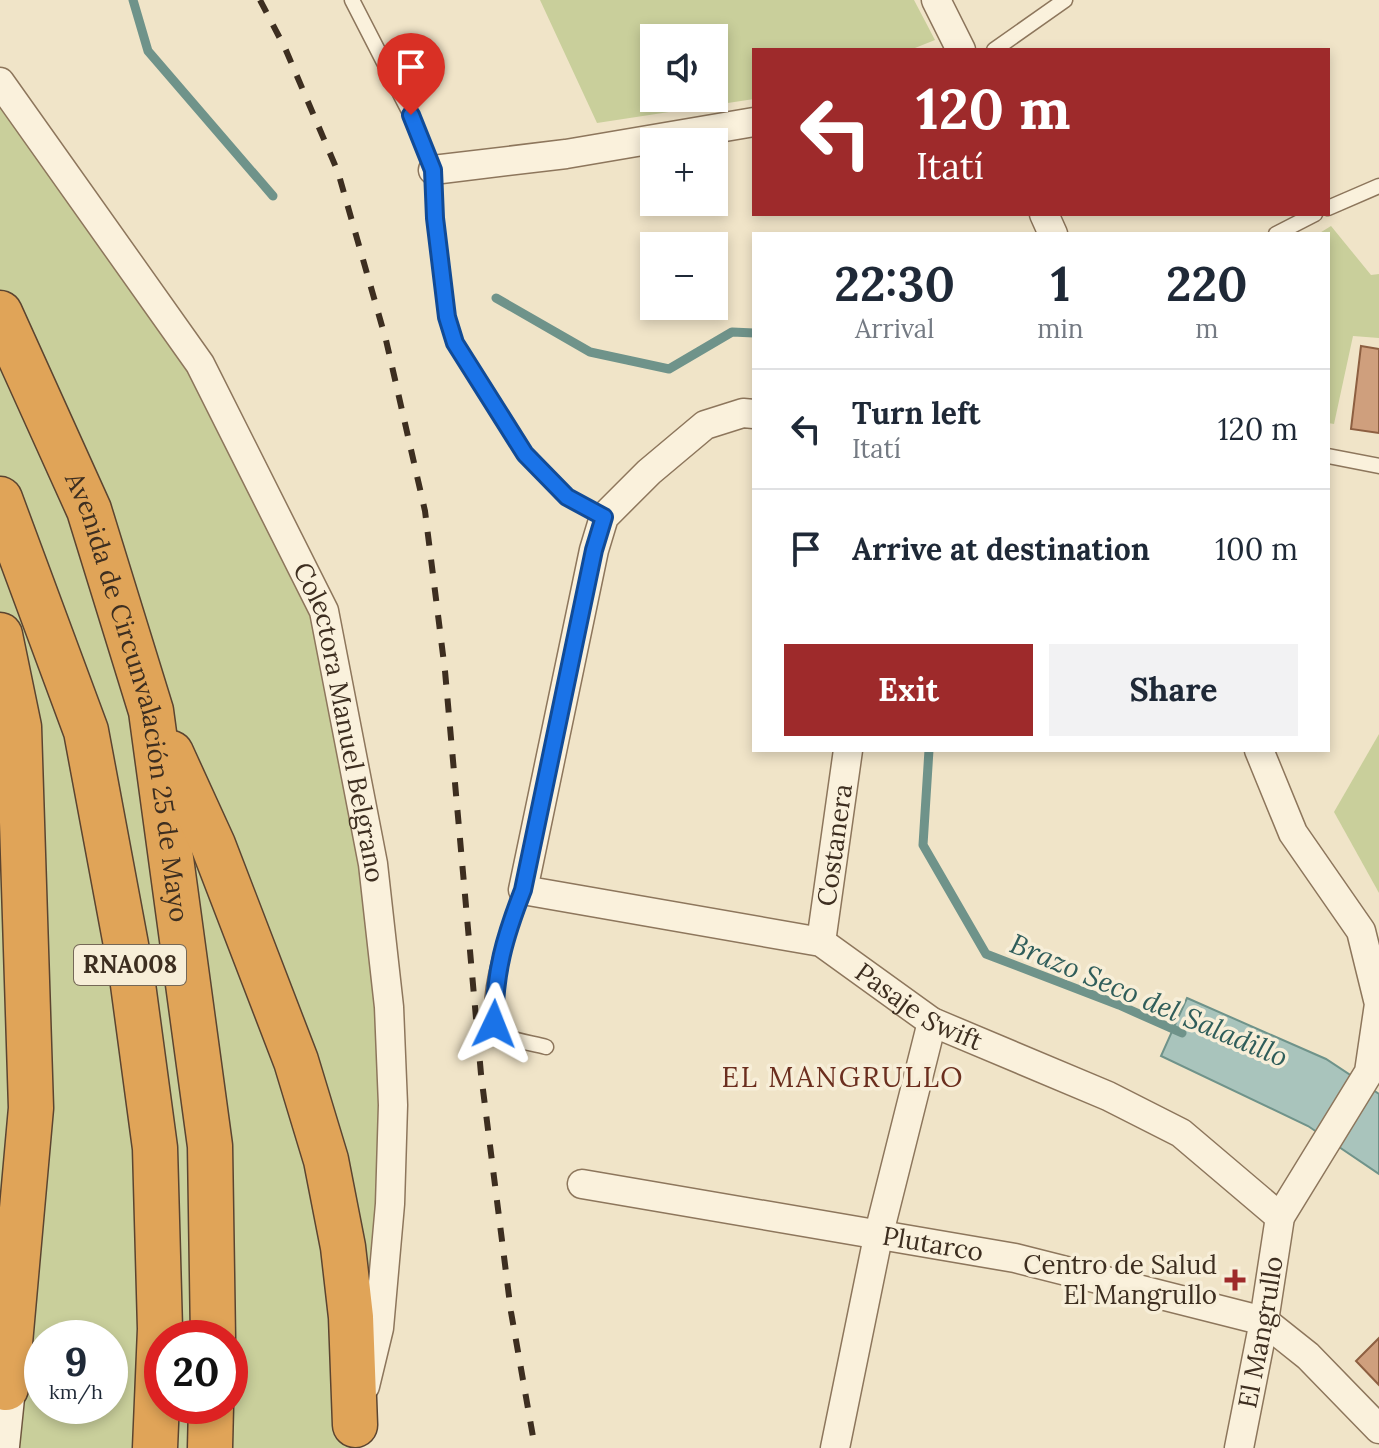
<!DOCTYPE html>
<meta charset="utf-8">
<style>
:root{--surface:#fff;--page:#f2f2f3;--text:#1f2937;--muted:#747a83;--line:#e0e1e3;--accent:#9e2a2b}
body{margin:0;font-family:Lora,serif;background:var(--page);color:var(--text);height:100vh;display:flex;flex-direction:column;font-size:30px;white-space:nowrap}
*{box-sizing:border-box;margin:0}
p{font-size:26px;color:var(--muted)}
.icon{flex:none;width:44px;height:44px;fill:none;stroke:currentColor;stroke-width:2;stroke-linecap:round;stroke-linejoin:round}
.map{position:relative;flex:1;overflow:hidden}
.panel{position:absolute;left:752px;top:232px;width:578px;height:520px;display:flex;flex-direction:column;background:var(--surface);border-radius:0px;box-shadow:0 4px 12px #0003}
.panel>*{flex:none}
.banner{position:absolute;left:752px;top:48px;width:578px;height:168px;border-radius:0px;box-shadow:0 4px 12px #0003;background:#9e2a2b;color:#fff;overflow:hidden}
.fabs{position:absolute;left:640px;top:24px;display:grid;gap:16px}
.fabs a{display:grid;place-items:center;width:88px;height:88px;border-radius:0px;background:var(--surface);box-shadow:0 4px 12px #0003;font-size:40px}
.speed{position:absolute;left:24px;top:1320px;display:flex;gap:16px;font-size:40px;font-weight:700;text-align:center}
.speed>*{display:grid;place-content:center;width:104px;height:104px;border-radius:50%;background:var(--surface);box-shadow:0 4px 12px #0003;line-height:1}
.speed small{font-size:20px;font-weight:400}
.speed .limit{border:12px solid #d22;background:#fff;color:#111}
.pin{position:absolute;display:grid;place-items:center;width:68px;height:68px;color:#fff;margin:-82px -34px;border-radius:50% 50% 50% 0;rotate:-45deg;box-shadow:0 0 8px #0007}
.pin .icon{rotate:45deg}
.me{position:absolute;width:88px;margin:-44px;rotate:2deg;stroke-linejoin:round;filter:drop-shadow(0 0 6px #0008)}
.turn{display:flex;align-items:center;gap:28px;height:168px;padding:0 32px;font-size:36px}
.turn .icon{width:104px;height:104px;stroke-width:2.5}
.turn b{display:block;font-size:56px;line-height:68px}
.eta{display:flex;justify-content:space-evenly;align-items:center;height:136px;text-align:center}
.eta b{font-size:48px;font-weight:700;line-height:56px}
.action{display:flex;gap:16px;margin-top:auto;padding:16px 32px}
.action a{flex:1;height:92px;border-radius:0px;background:var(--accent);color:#fff;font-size:32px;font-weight:700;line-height:92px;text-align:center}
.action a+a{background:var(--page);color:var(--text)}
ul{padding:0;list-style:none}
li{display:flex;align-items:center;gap:24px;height:120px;padding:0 32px;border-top:2px solid var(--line)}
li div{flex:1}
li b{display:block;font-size:30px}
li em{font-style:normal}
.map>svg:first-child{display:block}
.green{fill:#c9cf9b;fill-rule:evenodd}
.water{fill:#a9c4bc;stroke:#6f938a;stroke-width:2}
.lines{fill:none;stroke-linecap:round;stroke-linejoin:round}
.stream{stroke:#6f938a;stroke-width:9}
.building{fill:#cf9f7d;stroke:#8d5f41;stroke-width:2}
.service-casing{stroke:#8d765c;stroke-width:17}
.minor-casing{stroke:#8d765c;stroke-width:31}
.secondary-casing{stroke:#6f573f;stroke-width:41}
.motorway-casing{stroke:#5b4430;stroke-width:47}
.service{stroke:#faf1dc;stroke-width:14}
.minor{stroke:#faf1dc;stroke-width:28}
.secondary{stroke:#faf1dc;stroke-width:38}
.motorway{stroke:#e0a458;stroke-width:44}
.rail{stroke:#3d2e20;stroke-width:6;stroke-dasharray:14 14;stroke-linecap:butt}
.route-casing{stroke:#114b97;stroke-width:20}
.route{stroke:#1a73e8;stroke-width:14}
.poi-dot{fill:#9e2a2b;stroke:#f7eed8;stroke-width:3}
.labels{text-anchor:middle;stroke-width:7;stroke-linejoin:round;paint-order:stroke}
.shield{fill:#f7eed8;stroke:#756857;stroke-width:2}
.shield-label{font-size:24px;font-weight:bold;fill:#3d2e20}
.street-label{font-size:26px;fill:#3d2e20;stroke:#f7eed8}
.poi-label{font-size:26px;fill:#3d2e20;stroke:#f7eed8;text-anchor:end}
.water-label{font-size:28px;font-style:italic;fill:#2f5d5a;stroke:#f7eed8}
.neighbourhood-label{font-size:28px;letter-spacing:2px;fill:#6b2e1e;stroke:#f7eed8}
</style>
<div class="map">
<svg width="1379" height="1448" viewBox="0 0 1379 1448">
<rect width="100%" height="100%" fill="#f0e4c8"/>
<!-- green -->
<g class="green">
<path d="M540,0H914L935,40L910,50H754V99L597,123ZM654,38H714V98H654Z"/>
<path d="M0,82L200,364L324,611L393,1105L351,1448H0ZM42,1338H110V1406H42ZM162,1338H230V1406H162Z"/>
<path d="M1331,226L1371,275L1379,274V338L1353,336L1334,424L1328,423V234H1318Z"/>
<path d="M1379,734V893L1334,812Z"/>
</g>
<!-- water -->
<path class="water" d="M1187,998L1326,1059L1379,1094V1174L1308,1126L1161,1056Z"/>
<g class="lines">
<!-- stream -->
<g class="stream">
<path d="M133,0L148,51L273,196"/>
<path d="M496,298L590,352L669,369L732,332L754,333"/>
<path d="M929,750L923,845L986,954L1119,1005L1182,1033"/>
</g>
</g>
<!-- building -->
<g class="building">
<path d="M1361,346L1379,349V433L1351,429Z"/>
<path d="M1379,1338V1385L1356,1361Z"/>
</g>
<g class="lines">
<defs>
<g id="service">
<path d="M352,0L411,115L433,170L435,218L447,317L455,343L525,454L567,497L604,517"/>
<path d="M994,50L1065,0"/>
<path d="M1328,208L1379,186"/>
<path d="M1276,234L1315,214"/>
<path d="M1328,456L1379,466"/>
<path d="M523,890C513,915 477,1011 499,1032C509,1041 533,1043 546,1047"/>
</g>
<g id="minor">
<path d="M936,0L961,50"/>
<path id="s1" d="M0,82L200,364L324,611L373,864L389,1007L393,1105L390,1204L379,1328L365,1386"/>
<path d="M433,170L566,154L754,122"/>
<path d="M1044,214L1053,234"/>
<path id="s2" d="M754,414L743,413L705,425L649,472L604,517L594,550L523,890L821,942L932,1022L1108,1096L1181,1133L1280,1217"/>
<path id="s3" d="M821,942L848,750"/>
<path id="s4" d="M582,1184L1015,1258L1264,1321L1308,1356L1379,1429"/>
<path d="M835,1448L878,1237L932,1022"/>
<path id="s5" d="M1239,1448L1264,1321L1280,1217L1369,1072L1379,1004L1361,931L1293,833L1259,750"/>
</g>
<path id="secondary" d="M0,1446L6,1388"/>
<g id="motorway">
<path id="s6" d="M0,313L89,510L151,711L210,1146L213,1338"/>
<path d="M0,499L86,731L132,977L155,1148L160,1329L155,1448"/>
<path d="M0,635L19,727L31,1108L6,1388"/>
<path d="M171,753L213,845L296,1061L326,1160L343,1247L351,1317L355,1425"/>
<path d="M210,1448L211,1406"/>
</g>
</defs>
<!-- service casing -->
<use href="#service" class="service-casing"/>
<!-- minor casing -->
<use href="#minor" class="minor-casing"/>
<!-- secondary casing -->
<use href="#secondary" class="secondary-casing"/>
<!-- motorway casing -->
<use href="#motorway" class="motorway-casing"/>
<!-- service -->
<use href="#service" class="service"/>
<!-- minor -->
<use href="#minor" class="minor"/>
<!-- secondary -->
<use href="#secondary" class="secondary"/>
<!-- motorway -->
<use href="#motorway" class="motorway"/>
<!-- rail -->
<path class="rail" d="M260,0L285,48L338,172L386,340L425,511L445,671L481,1074L511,1312L535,1448"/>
</g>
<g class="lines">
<defs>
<path id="route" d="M411,115L433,170L435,218L447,317L455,343L525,454L567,497L604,517L594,550L523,890C504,939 495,971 494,1024"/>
</defs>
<!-- route casing -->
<use href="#route" class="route-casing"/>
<!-- route -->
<use href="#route" class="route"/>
</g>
<!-- markers -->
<path class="poi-dot" d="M1231 1268h8v8h8v8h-8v8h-8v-8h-8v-8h8z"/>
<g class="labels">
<!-- shield labels -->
<rect class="shield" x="74" y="945" width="112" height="40" rx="6"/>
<g class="shield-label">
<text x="130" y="973">RNA008</text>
</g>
<!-- street labels -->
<g class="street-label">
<text dy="9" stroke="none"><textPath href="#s6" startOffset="408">Avenida de Circunvalación 25 de Mayo</textPath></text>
<text dy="9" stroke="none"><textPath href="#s1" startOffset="734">Colectora Manuel Belgrano</textPath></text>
<text dy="9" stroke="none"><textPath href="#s3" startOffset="98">Costanera</textPath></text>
<text dy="9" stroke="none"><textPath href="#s2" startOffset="990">Pasaje Swift</textPath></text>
<text dy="9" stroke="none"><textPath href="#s4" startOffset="356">Plutarco</textPath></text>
<text dy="9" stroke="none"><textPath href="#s5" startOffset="118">El Mangrullo</textPath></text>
</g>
<!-- poi labels -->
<g class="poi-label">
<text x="1217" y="1274">Centro de Salud<tspan x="1217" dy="30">El Mangrullo</tspan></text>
</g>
<!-- water labels -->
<g class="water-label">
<text transform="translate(1149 1000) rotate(23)" y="10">Brazo Seco del Saladillo</text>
</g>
<!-- neighbourhood labels -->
<g class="neighbourhood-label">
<text x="843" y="1087">EL MANGRULLO</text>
</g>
</g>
</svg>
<div class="fabs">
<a><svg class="icon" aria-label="sound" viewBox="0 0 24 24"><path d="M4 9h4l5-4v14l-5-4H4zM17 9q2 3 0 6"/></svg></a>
<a>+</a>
<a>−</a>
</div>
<div class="speed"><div>9<small>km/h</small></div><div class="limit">20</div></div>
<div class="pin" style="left:411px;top:115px;background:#d93025"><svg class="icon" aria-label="arrive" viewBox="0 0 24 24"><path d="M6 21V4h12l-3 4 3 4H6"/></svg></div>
<svg class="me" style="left:494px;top:1024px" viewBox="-20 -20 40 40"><path d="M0-17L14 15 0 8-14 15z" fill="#1a73e8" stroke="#fff" stroke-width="4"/></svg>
<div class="banner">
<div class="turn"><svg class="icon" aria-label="left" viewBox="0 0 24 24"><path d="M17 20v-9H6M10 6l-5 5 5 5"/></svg><div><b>120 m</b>Itatí</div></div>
</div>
<section class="panel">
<div class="eta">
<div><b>22:30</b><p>Arrival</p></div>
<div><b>1</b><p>min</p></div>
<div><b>220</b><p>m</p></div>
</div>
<ul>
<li><svg class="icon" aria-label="left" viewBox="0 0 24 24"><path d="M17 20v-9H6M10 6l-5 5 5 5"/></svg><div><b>Turn left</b><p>Itatí</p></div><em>120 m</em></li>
<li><svg class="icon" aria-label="arrive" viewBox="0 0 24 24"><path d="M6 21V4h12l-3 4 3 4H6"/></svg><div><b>Arrive at destination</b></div><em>100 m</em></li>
</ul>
<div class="action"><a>Exit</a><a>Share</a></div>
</section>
</div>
